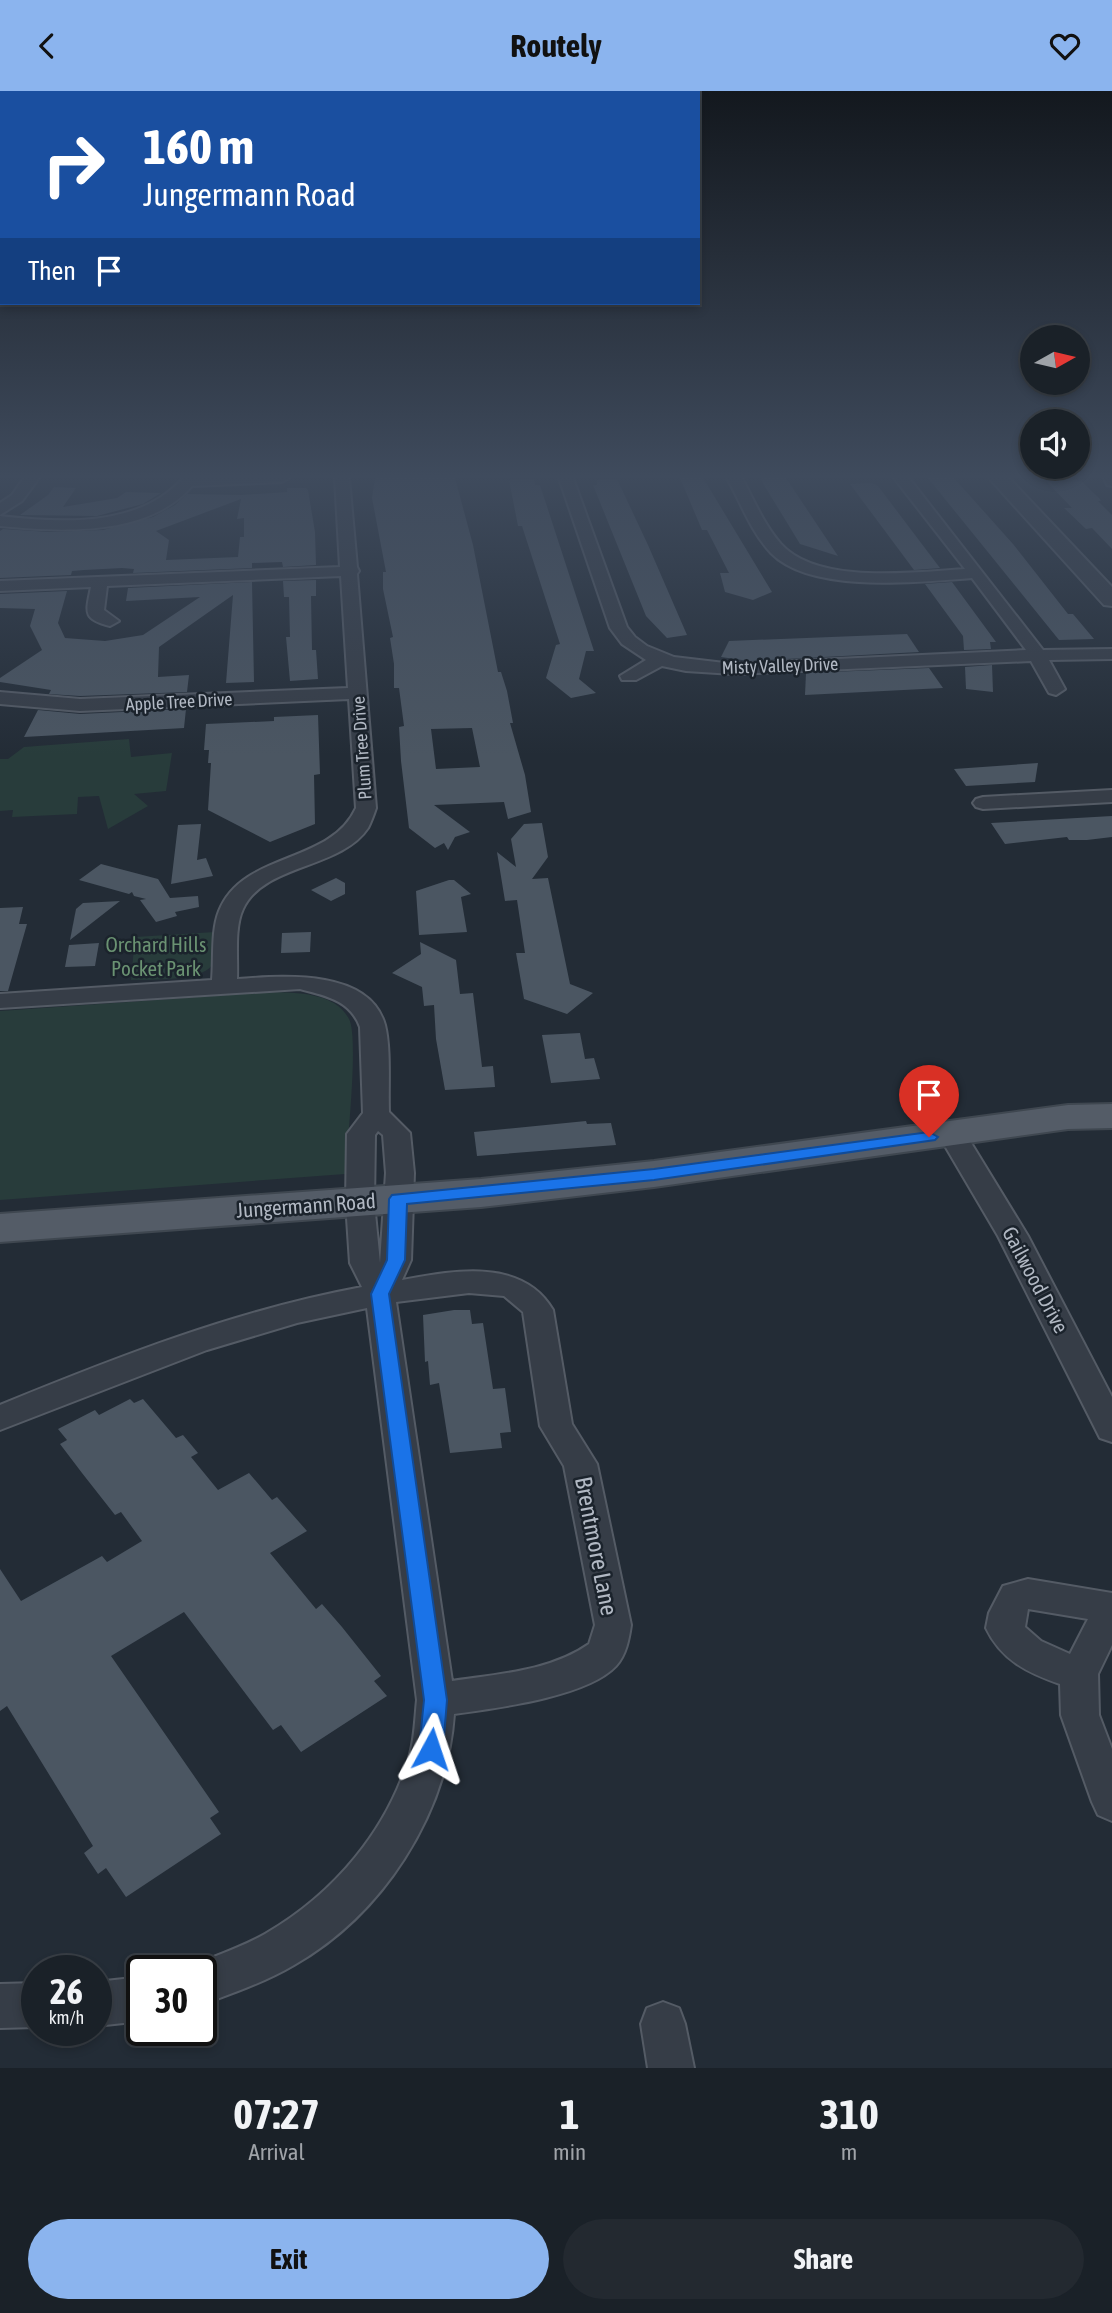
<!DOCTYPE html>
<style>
:root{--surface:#1a2128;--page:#232930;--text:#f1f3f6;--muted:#9fa3a8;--line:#383e45;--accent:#8bb4ee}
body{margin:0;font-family:"Asap Condensed",sans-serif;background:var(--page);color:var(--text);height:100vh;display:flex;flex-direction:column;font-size:26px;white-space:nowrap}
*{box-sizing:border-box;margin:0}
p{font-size:23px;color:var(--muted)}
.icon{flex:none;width:38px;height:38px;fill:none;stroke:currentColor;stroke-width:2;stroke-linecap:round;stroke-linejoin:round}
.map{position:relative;height:1977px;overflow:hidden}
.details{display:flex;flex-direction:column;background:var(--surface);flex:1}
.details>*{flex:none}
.guide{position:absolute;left:0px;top:0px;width:700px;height:214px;box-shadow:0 4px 10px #0003,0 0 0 2px var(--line);background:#1a4fa0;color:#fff;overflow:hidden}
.needle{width:46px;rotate:82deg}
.controls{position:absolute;left:1020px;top:234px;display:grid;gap:14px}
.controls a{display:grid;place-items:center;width:70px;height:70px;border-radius:50%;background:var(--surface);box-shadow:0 4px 10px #0003,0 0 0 2px var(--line);font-size:35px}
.speed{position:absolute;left:21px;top:1864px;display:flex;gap:14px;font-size:35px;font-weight:700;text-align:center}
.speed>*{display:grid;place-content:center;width:91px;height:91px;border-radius:50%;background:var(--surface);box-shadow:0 4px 10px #0003,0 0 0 2px var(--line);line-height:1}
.speed small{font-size:18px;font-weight:400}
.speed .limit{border:4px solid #111;border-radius:10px;background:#fff;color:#111}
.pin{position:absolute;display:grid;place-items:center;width:60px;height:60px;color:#fff;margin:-72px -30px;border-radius:50% 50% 50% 0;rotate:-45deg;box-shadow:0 0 7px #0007}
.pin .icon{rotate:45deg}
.me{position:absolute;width:77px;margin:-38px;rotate:5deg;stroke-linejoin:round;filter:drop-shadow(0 0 5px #0008)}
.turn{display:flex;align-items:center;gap:24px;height:147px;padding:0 28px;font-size:32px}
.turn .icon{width:91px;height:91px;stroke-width:2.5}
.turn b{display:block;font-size:49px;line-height:60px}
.then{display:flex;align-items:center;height:66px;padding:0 28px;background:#0003;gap:14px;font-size:26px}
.eta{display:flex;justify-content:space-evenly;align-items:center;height:119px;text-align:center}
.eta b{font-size:42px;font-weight:700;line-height:49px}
.button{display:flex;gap:14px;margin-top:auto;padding:14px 28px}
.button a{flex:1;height:80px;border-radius:42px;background:var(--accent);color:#111;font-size:28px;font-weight:700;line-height:80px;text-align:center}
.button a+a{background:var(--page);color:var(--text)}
header{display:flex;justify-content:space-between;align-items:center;height:91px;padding:0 28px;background:var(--accent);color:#111;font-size:32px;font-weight:700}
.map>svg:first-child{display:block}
.green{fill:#283c3b}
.building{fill:#4b5662;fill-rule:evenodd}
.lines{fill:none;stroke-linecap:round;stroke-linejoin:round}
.minor-casing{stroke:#545b65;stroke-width:4}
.tertiary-casing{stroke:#545b65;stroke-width:4}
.primary-casing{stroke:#3f4750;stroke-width:4}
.minor{fill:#363d47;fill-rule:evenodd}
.tertiary{fill:#363d47;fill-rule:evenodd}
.primary{fill:#545c67;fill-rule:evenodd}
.route{fill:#1a73e8;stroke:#114b97;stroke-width:2}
.labels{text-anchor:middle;stroke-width:5;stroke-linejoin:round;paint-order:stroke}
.far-street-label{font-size:18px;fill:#b1b8c3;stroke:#1b232c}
.park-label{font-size:21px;fill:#6a9272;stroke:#1b232c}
.street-label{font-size:21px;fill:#b1b8c3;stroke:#1b232c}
.near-street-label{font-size:24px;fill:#b1b8c3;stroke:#1b232c}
</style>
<header><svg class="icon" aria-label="back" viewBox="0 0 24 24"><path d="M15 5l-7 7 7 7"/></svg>Routely<svg class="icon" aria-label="heart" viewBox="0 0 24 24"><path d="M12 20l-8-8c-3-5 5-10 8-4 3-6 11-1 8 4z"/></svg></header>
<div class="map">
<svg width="1112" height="1977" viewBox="0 0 1112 1977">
<rect width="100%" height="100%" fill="#232c36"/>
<!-- green -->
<g class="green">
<path d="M129,648L131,666L172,662L166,700L134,703L148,715L108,738L99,705L78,706L77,723L12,726L13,719L0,720V668H8L24,656Z"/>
<path d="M215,841C215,850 217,866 212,874C201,891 150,888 131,889L135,846Z"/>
<path d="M271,901C297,902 335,901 349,928C359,946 347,1056 345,1083L0,1109V920Z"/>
</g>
<!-- building -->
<g class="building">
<path d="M375,387H455L473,454L498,581H501L507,600L513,632H510L525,684L531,721L508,728L504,711L434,714L470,741L455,746L448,759L444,752L435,757L409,737L401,670L399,636L404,635L399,597H394V573L390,547L393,546L383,498V481H386L372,407ZM472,637L480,676L436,678L431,638Z"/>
<path d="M680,387H702L705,390L772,501L753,509L725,501L720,482H729L707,439H702Z"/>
<path d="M763,387H786L838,465L800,453L761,389Z"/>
<path d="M928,387H954L1013,453L1068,523H1073L1094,548L1059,549Z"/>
<path d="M534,388L535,394H540L594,560H586L579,588L596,602L571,607L546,587L556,554L560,553L522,435H518L509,389Z"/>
<path d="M617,388L648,454L687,544L667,547L646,525L593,394H597V389Z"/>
<path d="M1075,389L1081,390L1099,407L1101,410H1098L1112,424V458L1092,437L1086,438L1064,417H1072L1046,390Z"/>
<path d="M872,392L878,395L940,477L914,479L850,393Z"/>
<path d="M54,396L76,397L63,416L117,407L126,401L161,402L143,413L97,425L20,424L48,404Z"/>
<path d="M287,397H306L308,399L315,441L316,474L283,476L282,471L252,472V477L133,482L134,478L122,477L84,479L72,480L71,484L0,487V440L3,438L49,441L103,439L153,426L175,414L187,403L241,404L287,401ZM241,408L237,428L244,427V446H240L238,466L166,469L169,449L156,440Z"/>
<path d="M316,489V505H311L312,559H316L318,588L290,590L286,546H290L289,506H284L283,490Z"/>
<path d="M252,491L254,591L226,592L233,504L159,556L158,586L189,584L187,601L80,605L49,603L51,599L0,591V587L42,559L30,535L35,518L0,517V503L67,500L58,532L65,547L105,550L143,544L200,506L126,510L128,497Z"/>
<path d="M952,491L996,551H990L991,558L964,559L963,545L925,493Z"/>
<path d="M907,543L919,561L749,570L721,566L729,550Z"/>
<path d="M992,574L993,601L966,598L965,576Z"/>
<path d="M929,577L943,597L805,604L806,582Z"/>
<path d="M186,618L184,637L24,646L38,619L80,623Z"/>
<path d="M318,624L320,683L314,684L315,733L270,751L208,719L211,672H208L209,659H204L206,633L274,630V626Z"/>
<path d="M1038,672L1035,691L966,695L954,678Z"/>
<path d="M1112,725V746L1087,749H1069L1067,746L1005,753L991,732Z"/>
<path d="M542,732L548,766L532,788L548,787L570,893L593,902L567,923L524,908L516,862H525L517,809L505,810L497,761L516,776L511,748L524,733Z"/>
<path d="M201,733L197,769L206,767L213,785L171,793L178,734Z"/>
<path d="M101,773L158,788L170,807L198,805L199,816L175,821L177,825L156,831L140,809L146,808L134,805L132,801L129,803L79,789Z"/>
<path d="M336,787L345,792V803L331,810L311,799Z"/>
<path d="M449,789H454L471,803L461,806L467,841L419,844L416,800Z"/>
<path d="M120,810L70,849L76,818L83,812Z"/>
<path d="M23,816L19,833H27L8,900H0V817Z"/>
<path d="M311,841L310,861L281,862L282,842Z"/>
<path d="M420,851L456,869L460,903L473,902L482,976L493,975L495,996L445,999L436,948L434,914L424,915L422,896L392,882L421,863Z"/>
<path d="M99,852L95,875L65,876L69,854Z"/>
<path d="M580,942L585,968L594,967L600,988L551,992L542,944Z"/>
<path d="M586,1030L587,1033L611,1032L616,1054L477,1065L474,1041Z"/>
<path d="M454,1219H470L472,1233L483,1232L493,1298L505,1297L511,1341L500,1342L502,1357L450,1362L439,1292L430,1294L428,1270L425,1271L423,1224Z"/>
<path d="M130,1308L134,1312L143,1308L176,1347L183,1344L198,1362L191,1366L218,1399L249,1382L272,1409L277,1406L307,1440L270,1462L316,1518L322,1513L342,1536L381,1585L374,1590L387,1605L301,1661L281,1634L273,1639L184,1521L111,1565L219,1721L210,1727L221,1743L126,1806L106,1777L98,1783L84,1762L93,1755L7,1615L0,1620V1478L21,1510L102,1465L107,1471L142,1450L121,1421L115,1424L82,1382L60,1353L67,1349L58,1338L95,1319L99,1324Z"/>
</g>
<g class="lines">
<defs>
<g id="minor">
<path d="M24,387H39L22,410L0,424V412L12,404Z"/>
<path d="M183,387H289L282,391L192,395C148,446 61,441 0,435V425C60,432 139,437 183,387Z"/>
<path d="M335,387H349L357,476L359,480L357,483L376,717C374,723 371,731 368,737C341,778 263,773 243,818C234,837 238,867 237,888C282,885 369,877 385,934C391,958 388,995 389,1021L410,1042L414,1082L411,1169L402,1189C452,1180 522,1166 553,1219L572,1333L597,1373L631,1534C629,1548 626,1564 616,1575C587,1606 496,1617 454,1623C447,1724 382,1824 294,1874C265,1891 233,1902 201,1914V1880H184L186,1877C212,1866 240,1857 265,1843C334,1803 388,1739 410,1663C415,1645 415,1627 417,1609L367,1217L297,1232L207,1259L0,1339V1314C117,1266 237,1219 362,1196L350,1172L346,1112L347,1043L363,1022L360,936C350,909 326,905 300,898L0,917V903L212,889C214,867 211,840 219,820C243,760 330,774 356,717L349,608L80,620L0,613V601L80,608L348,597L341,485L107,495L104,519L119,530L110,535C82,528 86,521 91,496L0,500V490L340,476ZM378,1040L383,1044L386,1082L380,1172L374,1112L375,1044ZM469,1202L504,1205L523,1221L540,1335L564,1375L595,1534L589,1553C551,1580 498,1583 452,1590L396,1211Z"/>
<path d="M559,387H573L627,536L635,546L647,555L674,566L733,573L1026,559L972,487C919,491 811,503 771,462C751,441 741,412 727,387H742C754,409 764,434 781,453C818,494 914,481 965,478L894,387H909L1043,559L1112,558V568L1049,569L1065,598L1056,604L1049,602L1031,570L733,583L686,580L662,575L636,589H622L620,585L646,569L622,553L610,537Z"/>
<path d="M1104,387H1112V395L1107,394Z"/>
<path d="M1112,699V711L983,718L976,716L973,712L976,708L983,706Z"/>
<path d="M952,1034L962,1037L1028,1145L1112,1306V1351L1100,1347L998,1145L938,1043L942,1037Z"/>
<path d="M1028,1488L1112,1502V1554L1098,1583L1099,1624L1112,1658V1730L1098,1724L1092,1711L1061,1624L1060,1593C1028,1582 1001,1569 986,1537L989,1522L1003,1495ZM1028,1518L1088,1528L1070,1563L1041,1550L1025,1536Z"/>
<path d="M142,1886V1930L96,1935V1891Z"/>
<path d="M37,1892V1936L0,1937V1893Z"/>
<path d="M663,1911L679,1917L685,1933L694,1977H648L641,1933L647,1917Z"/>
</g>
<path id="tertiary" d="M989,387H1009L1112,496V515L1104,514Z"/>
<path id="primary" d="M1112,1013V1037L1068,1038L654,1096L481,1116L0,1151V1123L481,1088L654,1070L1068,1014Z"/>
</defs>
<!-- minor casing -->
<use href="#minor" class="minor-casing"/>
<!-- tertiary casing -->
<use href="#tertiary" class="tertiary-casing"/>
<!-- primary casing -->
<use href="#primary" class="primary-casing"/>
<!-- minor -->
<use href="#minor" class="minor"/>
<!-- tertiary -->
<use href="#tertiary" class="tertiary"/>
<!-- primary -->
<use href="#primary" class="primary"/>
</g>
<!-- sky -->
<linearGradient id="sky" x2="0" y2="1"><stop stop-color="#13181e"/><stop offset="0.58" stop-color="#3f4b5d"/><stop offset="1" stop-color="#3f4b5d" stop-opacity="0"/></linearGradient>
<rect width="1112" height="664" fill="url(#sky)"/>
<!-- route -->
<path class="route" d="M929,1041L938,1046L935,1049L654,1089L407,1113L405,1169L389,1203L447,1609L443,1658L440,1666L431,1669L423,1666L419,1658L424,1609L371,1203L387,1169L389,1108L392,1104L654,1078Z"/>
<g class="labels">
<!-- far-street labels -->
<g class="far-street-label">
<text transform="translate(780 575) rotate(-2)" y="6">Misty Valley Drive</text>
<text transform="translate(179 611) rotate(-3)" y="6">Apple Tree Drive</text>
<text transform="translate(362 657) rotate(-94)" y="6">Plum Tree Drive</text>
</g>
<!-- park labels -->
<g class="park-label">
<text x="156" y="861">Orchard Hills<tspan x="156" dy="24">Pocket Park</tspan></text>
</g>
<!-- street labels -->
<g class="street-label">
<text transform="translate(306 1115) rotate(-4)" y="7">Jungermann Road</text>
<text transform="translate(1035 1189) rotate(62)" y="7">Gailwood Drive</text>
</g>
<!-- near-street labels -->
<g class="near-street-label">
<text transform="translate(596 1455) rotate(79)" y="8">Brentmore Lane</text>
</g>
</g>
</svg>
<div class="controls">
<a><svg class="needle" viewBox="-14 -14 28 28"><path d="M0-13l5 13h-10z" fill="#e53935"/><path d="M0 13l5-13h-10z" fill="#9fa3a8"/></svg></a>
<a><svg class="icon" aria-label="sound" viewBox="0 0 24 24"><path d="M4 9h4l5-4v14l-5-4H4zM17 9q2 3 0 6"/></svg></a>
</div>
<div class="speed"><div>26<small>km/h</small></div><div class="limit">30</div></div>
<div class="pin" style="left:929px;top:1046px;background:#d93025"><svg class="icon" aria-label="arrive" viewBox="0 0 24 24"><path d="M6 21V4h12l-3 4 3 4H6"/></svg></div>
<svg class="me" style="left:431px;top:1658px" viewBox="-20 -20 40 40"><path d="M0-17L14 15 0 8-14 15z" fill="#1a73e8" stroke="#fff" stroke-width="4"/></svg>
<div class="guide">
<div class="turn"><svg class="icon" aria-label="right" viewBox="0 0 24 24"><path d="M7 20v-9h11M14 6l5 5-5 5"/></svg><div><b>160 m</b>Jungermann Road</div></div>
<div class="then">Then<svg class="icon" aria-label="arrive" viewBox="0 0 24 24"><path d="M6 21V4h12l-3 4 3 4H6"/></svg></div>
</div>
</div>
<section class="details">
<div class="eta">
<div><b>07:27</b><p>Arrival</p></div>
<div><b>1</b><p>min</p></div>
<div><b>310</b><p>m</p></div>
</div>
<div class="button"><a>Exit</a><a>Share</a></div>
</section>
